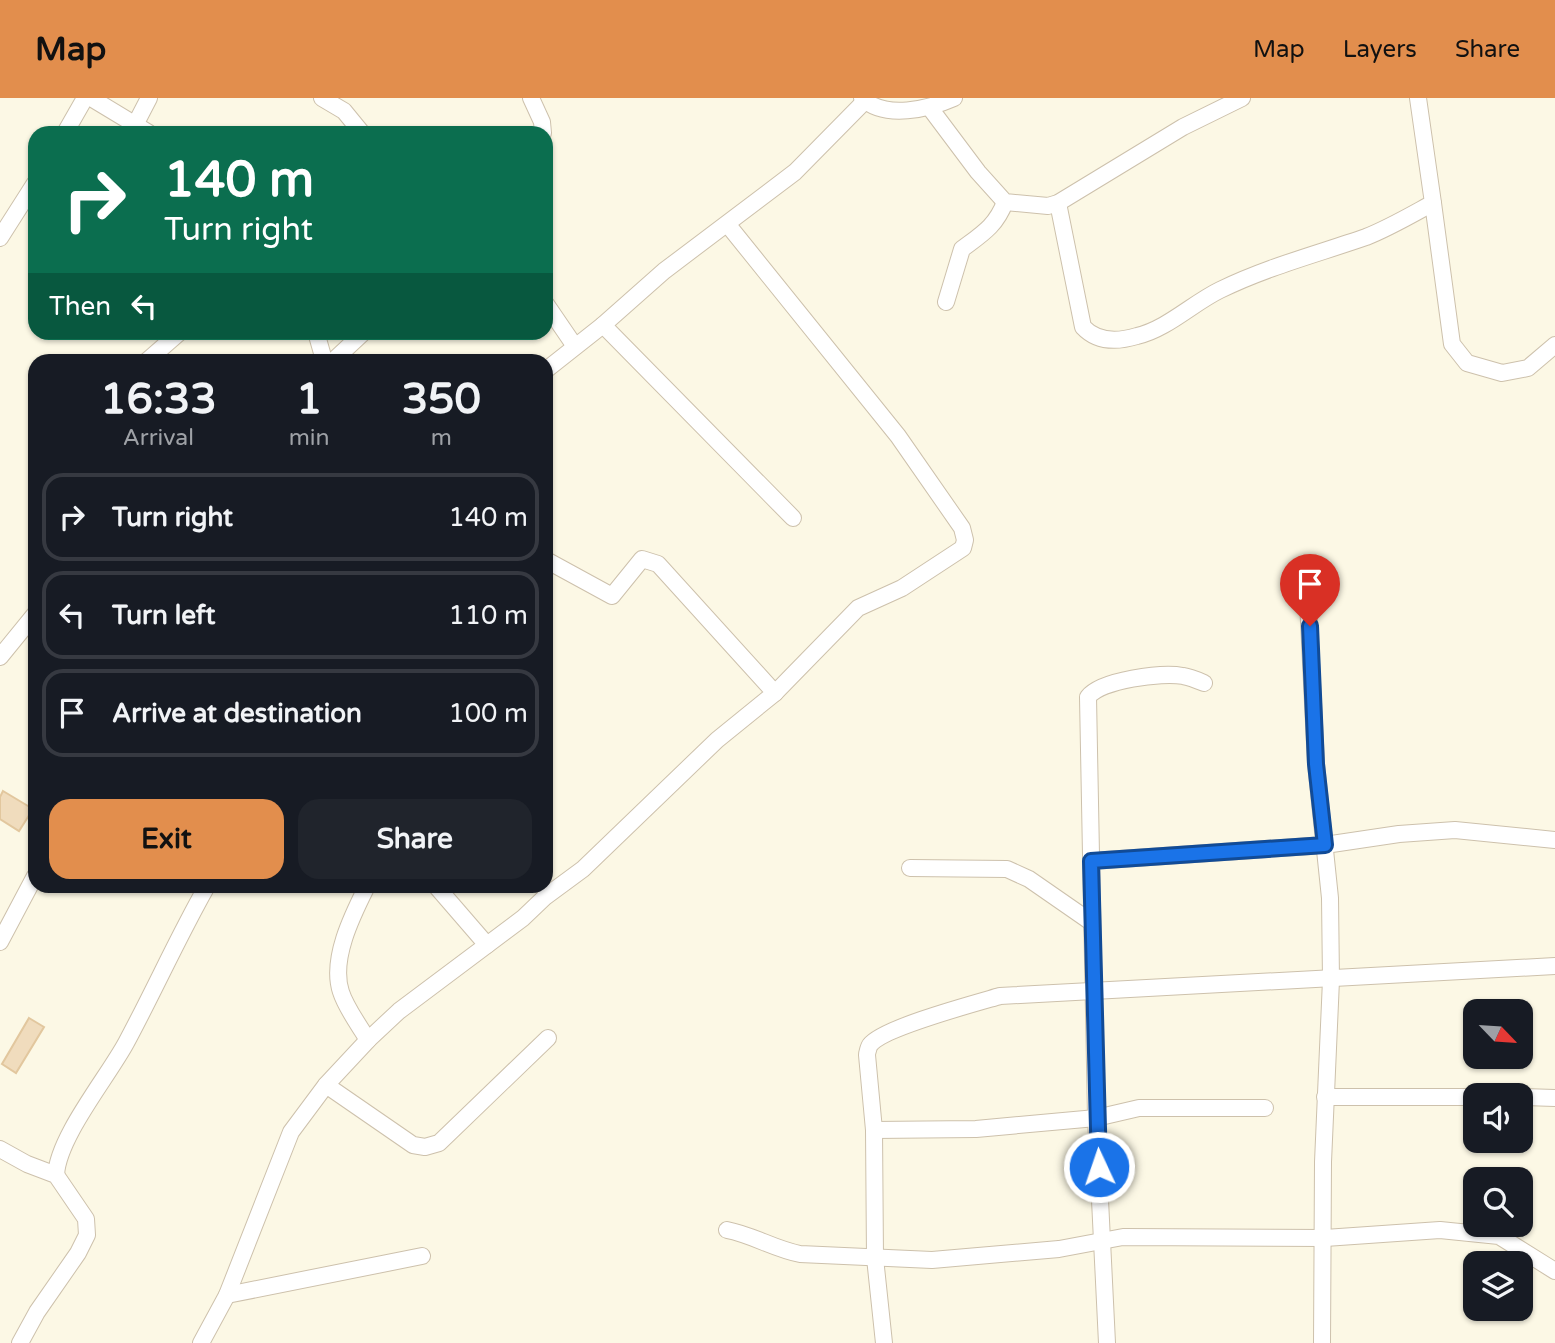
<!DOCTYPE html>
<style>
:root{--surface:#171b24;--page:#20242c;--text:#f1f3f6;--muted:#9ea1a6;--line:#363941;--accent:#e28e4d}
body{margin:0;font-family:"Varela Round",sans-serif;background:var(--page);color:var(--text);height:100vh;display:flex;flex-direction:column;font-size:26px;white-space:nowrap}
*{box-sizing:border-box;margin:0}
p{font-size:23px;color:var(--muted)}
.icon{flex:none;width:38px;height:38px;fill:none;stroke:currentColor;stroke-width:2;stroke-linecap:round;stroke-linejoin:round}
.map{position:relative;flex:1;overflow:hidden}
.details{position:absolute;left:28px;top:256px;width:525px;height:539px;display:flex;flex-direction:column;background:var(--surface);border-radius:21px;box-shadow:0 2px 5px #0004}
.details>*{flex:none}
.hud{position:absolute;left:28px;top:28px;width:525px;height:214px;border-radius:21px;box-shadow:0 2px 5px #0004;background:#0b6e4f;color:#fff;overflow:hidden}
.needle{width:46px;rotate:115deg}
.fabs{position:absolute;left:1463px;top:901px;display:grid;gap:14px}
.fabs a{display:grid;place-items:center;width:70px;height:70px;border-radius:14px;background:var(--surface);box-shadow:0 2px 5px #0004;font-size:35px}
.pin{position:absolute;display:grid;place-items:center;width:60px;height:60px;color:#fff;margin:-72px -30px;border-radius:50% 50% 50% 0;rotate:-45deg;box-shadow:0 0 7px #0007}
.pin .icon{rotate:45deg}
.me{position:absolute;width:77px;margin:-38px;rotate:357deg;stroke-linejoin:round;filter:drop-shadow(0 0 5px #0008)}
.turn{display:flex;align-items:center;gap:24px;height:147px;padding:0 21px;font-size:32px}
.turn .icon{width:91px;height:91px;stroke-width:2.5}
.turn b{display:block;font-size:49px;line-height:60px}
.then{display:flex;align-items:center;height:66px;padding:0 21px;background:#0003;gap:14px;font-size:26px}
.eta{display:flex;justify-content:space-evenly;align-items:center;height:119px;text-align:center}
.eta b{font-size:42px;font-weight:700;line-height:49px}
.button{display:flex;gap:14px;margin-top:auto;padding:14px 21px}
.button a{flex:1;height:80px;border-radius:21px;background:var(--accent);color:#111;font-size:28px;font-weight:700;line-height:80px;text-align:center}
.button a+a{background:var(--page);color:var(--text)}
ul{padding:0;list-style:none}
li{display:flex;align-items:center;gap:21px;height:88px;margin:0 14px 10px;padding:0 7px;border:4px solid var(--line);border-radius:21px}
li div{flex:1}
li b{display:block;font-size:26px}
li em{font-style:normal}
header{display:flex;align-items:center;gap:42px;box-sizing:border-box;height:98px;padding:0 35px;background:var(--accent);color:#111}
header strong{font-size:33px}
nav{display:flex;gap:38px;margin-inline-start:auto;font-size:24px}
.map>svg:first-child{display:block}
.building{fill:#f0dcbd;stroke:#e2c79e;stroke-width:2}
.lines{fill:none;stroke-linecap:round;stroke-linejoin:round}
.minor-casing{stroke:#cdc1ac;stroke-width:18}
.minor{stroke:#fff;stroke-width:16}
.route-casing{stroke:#114b97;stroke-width:18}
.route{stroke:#1a73e8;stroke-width:12}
</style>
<header>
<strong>Map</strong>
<nav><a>Map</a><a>Layers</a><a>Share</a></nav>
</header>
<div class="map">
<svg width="1555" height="1245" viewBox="0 0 1555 1245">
<rect width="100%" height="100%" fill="#fcf8e5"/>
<!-- building -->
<g class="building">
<path d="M3,693L33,711L19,733L0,721V699Z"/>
<path d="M29,920L44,929L16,975L2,966Z"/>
</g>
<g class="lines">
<defs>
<g id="minor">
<path d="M91,0L149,35"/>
<path d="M322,0L344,13L362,35"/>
<path d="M531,0L542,24L543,35"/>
<path d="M862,0C885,22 929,11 954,0"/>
<path d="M930,10L978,74L1005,104L1048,108L1058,105L1183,29L1242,0"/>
<path d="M135,27L149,0"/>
<path d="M65,35L85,0"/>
<path d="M1058,105L1083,229C1097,244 1117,244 1137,238C1167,231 1193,205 1220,192C1267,169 1317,156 1366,139C1389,130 1411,117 1433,105L1418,0"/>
<path d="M1433,105L1452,246L1467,265L1502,275L1528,270L1555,247"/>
<path d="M0,140L35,85"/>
<path d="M946,204L962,151C982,136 996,128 1005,104"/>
<path d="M546,206L574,247"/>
<path d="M603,227L793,420"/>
<path d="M316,234L324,262"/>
<path d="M148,262L180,234"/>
<path d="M334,262L364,234"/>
<path d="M546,272L603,227L664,173L795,74L868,0"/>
<path d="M546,462L612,498L642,461L658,466L775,595"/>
<path d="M1307,483L1316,666L1330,800L1331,882L1323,1064L1322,1245"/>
<path d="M0,559L35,516"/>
<path d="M1091,763L1325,747L1399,736L1455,732L1555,742"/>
<path d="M910,770L1007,771L1029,781L1091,824"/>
<path d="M367,788C353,816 330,861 341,894C346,910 359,927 368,942"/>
<path d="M436,788L487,847"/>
<path d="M0,844L35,778"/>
<path d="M326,987L413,1047L425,1049L439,1045L548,940"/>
<path d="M1325,999H1475"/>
<path d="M1521,999L1555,1000"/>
<path d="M874,1032L976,1031L1096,1020L1139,1010H1265"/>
<path d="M0,1051L27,1066L56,1077L86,1121L87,1137L78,1155L37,1214L20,1245"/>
<path d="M56,1077C58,1039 107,980 126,945C154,893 178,839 207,788"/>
<path d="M727,1132C753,1137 774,1151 800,1156L932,1162L1059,1151L1123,1139L1325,1140L1440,1132L1499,1138L1555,1173"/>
<path d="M227,1197L422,1158"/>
<path d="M201,1245L227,1197L291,1034L326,987L368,942L399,913L523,820L545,799L583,771L717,642L775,595L858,510L902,490L963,450L965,442L962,430L898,338L728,127"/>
<path d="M884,1245L875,1160L874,1032L867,957C867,955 869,948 870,947C882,930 976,905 1000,898L1555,868"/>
<path d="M1107,1245L1096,1020L1088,599C1101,582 1162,574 1183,578C1190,579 1197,582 1204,585"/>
</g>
</defs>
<!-- minor casing -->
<use href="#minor" class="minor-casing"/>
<!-- minor -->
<use href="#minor" class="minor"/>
</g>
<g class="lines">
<defs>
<path id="route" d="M1099,1069L1091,763L1325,747L1316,666L1310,528"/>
</defs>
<!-- route casing -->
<use href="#route" class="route-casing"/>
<!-- route -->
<use href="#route" class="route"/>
</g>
</svg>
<div class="fabs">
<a><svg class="needle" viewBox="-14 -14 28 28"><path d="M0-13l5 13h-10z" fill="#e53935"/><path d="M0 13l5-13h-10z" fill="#9ea1a6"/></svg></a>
<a><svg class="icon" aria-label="sound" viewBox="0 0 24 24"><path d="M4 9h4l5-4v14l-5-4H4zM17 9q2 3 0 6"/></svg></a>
<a><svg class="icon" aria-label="search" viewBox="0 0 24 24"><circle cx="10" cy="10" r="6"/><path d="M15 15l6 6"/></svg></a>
<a><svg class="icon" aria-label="layers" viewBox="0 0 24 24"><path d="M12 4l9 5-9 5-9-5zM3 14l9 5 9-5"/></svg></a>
</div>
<div class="pin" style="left:1310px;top:528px;background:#d93025"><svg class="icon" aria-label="arrive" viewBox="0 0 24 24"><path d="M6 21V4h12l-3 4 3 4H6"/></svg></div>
<svg class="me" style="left:1099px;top:1069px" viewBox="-20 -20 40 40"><circle r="17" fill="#1a73e8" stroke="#fff" stroke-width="3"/><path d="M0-11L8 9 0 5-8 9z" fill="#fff"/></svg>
<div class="hud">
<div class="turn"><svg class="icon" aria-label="right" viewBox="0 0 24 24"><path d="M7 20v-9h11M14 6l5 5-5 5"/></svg><div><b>140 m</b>Turn right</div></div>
<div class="then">Then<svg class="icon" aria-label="left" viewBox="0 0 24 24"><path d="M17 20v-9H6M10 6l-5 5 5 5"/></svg></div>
</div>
<section class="details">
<div class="eta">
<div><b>16:33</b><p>Arrival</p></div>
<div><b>1</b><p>min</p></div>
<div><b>350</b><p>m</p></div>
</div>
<ul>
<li><svg class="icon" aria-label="right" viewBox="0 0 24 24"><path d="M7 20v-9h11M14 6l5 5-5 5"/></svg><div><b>Turn right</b></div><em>140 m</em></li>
<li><svg class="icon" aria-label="left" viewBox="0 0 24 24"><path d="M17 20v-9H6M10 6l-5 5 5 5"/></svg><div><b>Turn left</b></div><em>110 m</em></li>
<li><svg class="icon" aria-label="arrive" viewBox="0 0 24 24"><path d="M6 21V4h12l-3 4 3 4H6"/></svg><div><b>Arrive at destination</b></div><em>100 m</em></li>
</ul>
<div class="button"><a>Exit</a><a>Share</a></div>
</section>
</div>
